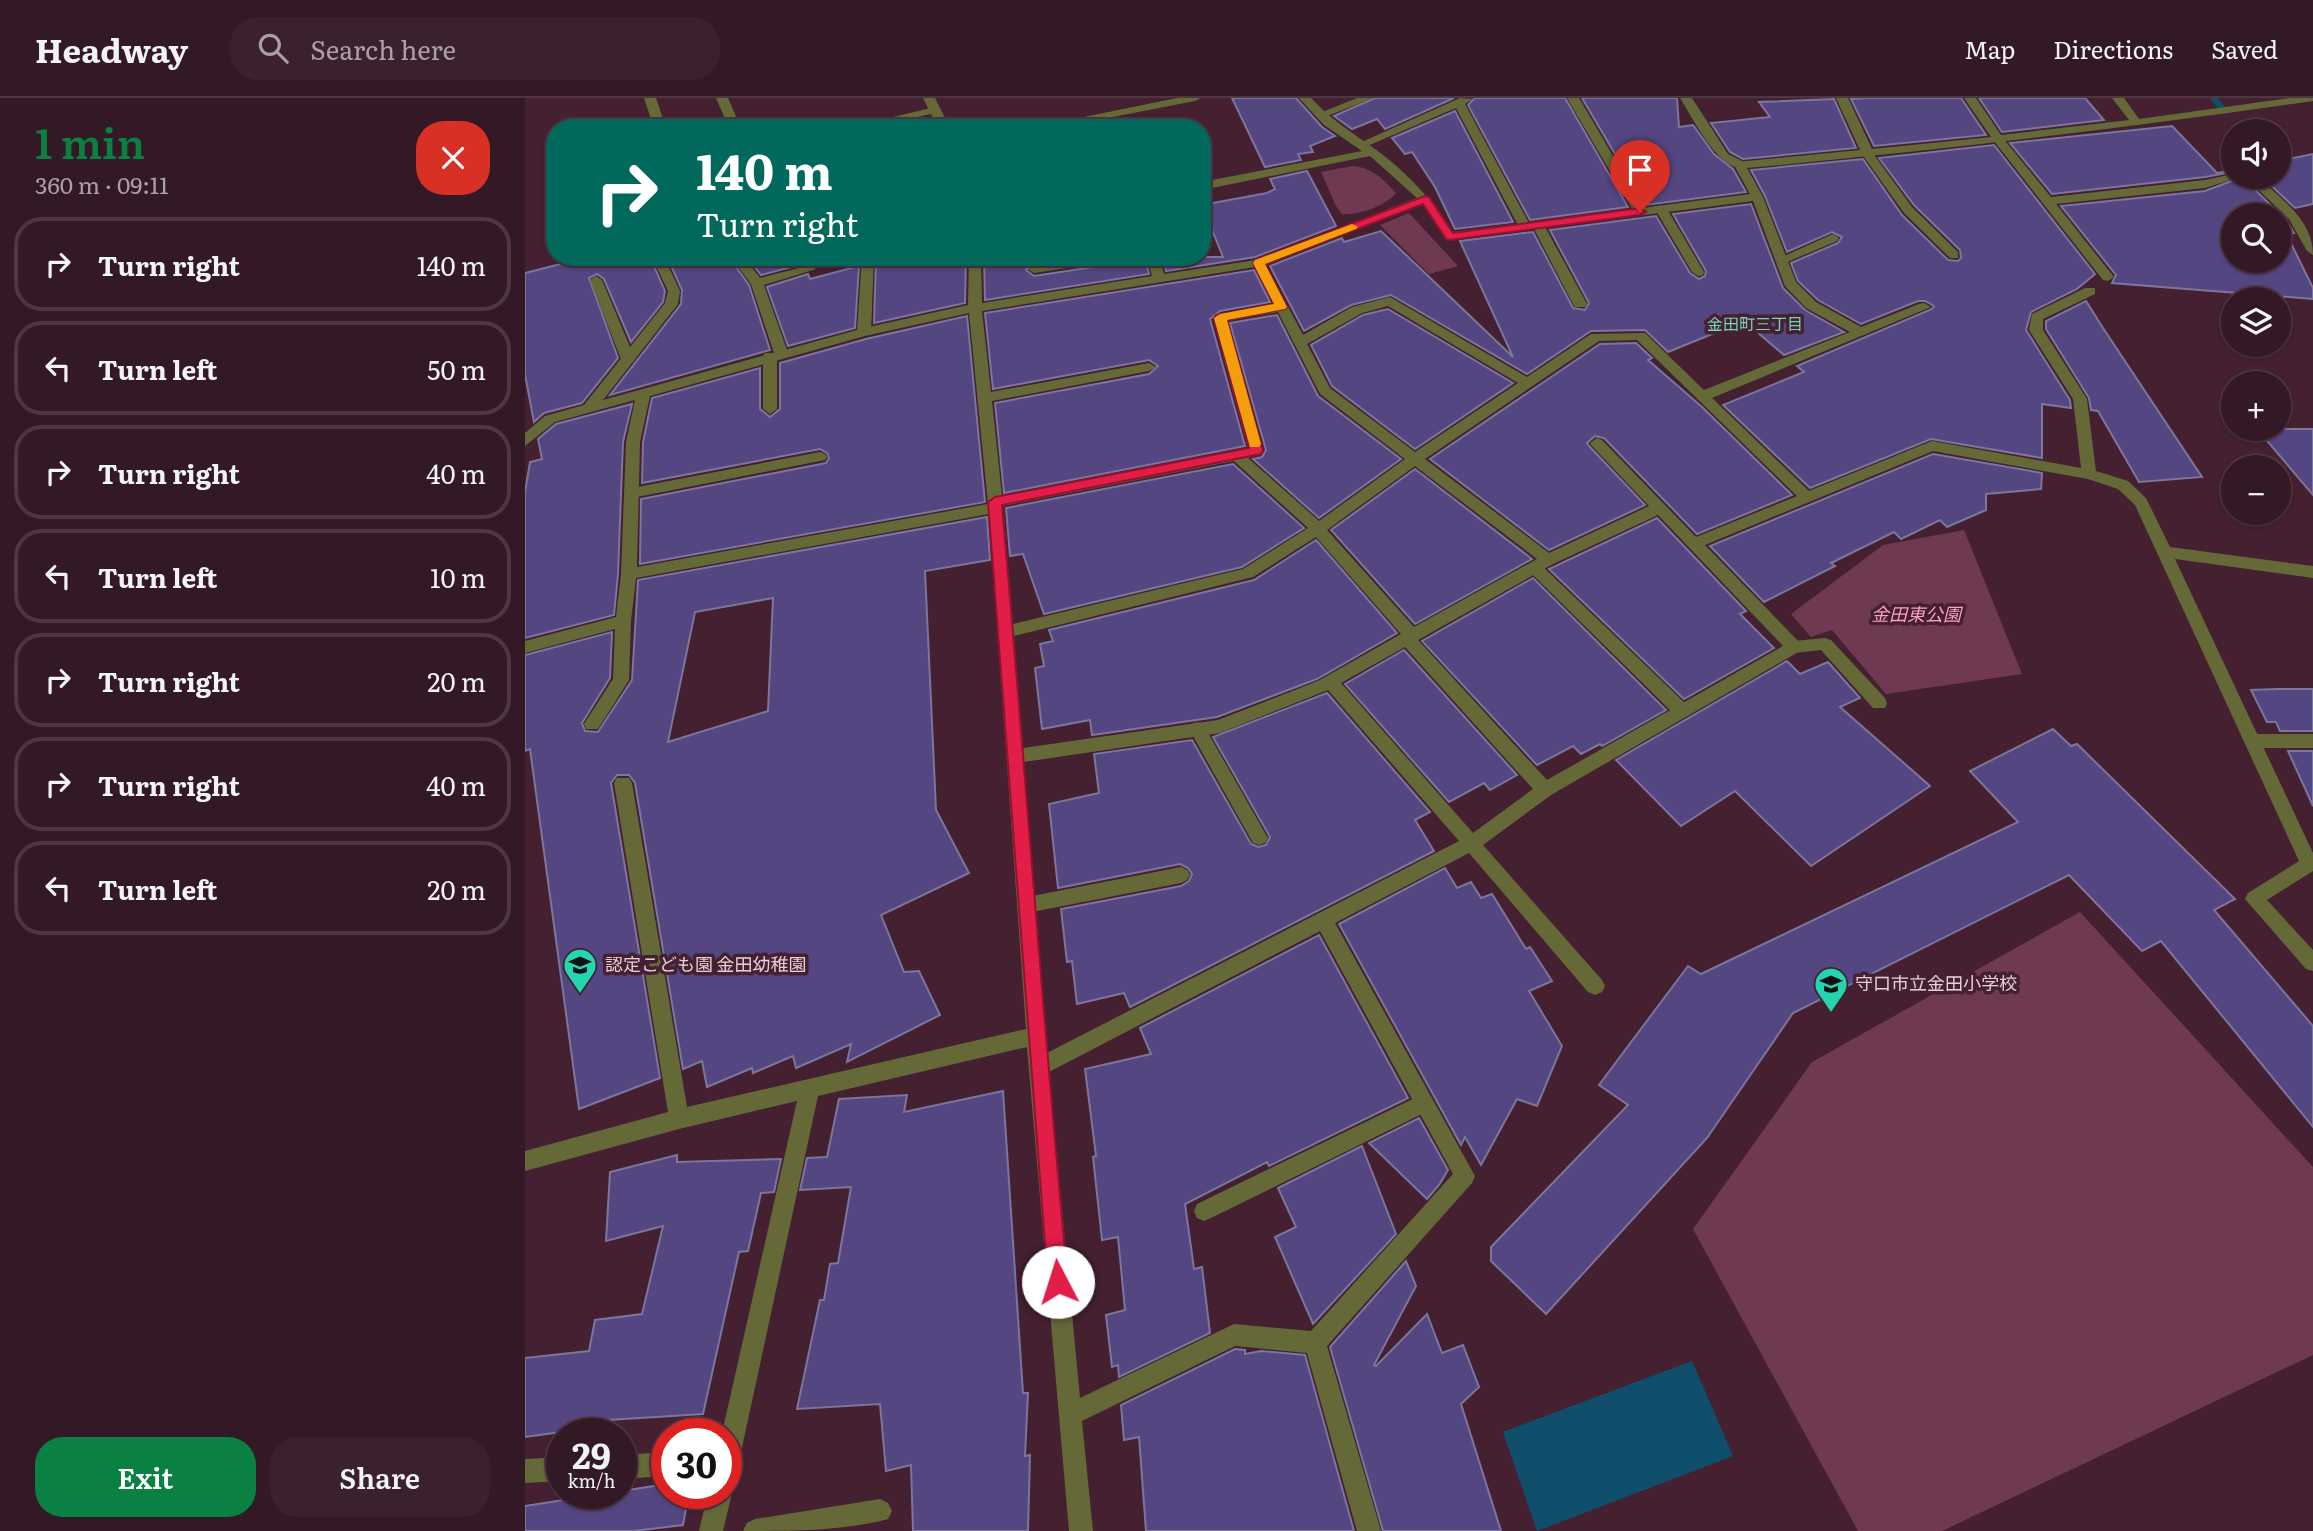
<!DOCTYPE html>
<meta charset="utf-8">
<style>
:root{--surface:#331825;--page:#3b212d;--text:#f1f3f6;--muted:#a9a0a7;--line:#4e3742;--accent:#0b8043}
body{margin:0;font-family:Literata,"Noto Sans JP",serif;background:var(--page);color:var(--text);height:100vh;display:flex;flex-direction:column;font-size:26px;white-space:nowrap}
*{box-sizing:border-box;margin:0}
p{font-size:23px;color:var(--muted)}
.icon{flex:none;width:38px;height:38px;fill:none;stroke:currentColor;stroke-width:2;stroke-linecap:round;stroke-linejoin:round}
.map{position:relative;flex:1;overflow:hidden}
.details{display:flex;flex-direction:column;background:var(--surface);width:525px}
.details>*{flex:none}
.banner{position:absolute;left:21px;top:21px;width:665px;height:147px;border-radius:28px;box-shadow:0 2px 5px #0004,0 0 0 2px var(--line);background:#00695c;color:#fff;overflow:hidden}
.controls{position:absolute;left:1696px;top:21px;display:grid;gap:14px}
.controls a{display:grid;place-items:center;width:70px;height:70px;border-radius:50%;background:var(--surface);box-shadow:0 2px 5px #0004,0 0 0 2px var(--line);font-size:35px}
.speed{position:absolute;left:21px;top:1320px;display:flex;gap:14px;font-size:35px;font-weight:700;text-align:center}
.speed>*{display:grid;place-content:center;width:91px;height:91px;border-radius:50%;background:var(--surface);box-shadow:0 2px 5px #0004,0 0 0 2px var(--line);line-height:1}
.speed small{font-size:18px;font-weight:400}
.speed .limit{border:10px solid #d22;background:#fff;color:#111}
.pin{position:absolute;display:grid;place-items:center;width:60px;height:60px;color:#fff;margin:-72px -30px;border-radius:50% 50% 50% 0;rotate:-45deg;box-shadow:0 0 7px #0007}
.pin .icon{rotate:45deg}
.me{position:absolute;width:77px;margin:-38px;rotate:355deg;stroke-linejoin:round;filter:drop-shadow(0 0 5px #0008)}
.turn{display:flex;align-items:center;gap:24px;height:147px;padding:0 35px;font-size:32px}
.turn .icon{width:91px;height:91px;stroke-width:2.5}
.turn b{display:block;font-size:49px;line-height:60px}
.round{display:grid;place-items:center;flex:none;width:74px;height:74px;border-radius:28px;background:var(--page)}
.head{display:flex;align-items:center;justify-content:space-between;height:119px;padding:0 35px}
h1{font-size:42px;font-weight:600;line-height:52px;color:var(--accent)}
.cta{display:flex;gap:14px;margin-top:auto;padding:14px 35px}
.cta a{flex:1;height:80px;border-radius:28px;background:var(--accent);color:#fff;font-size:28px;font-weight:600;line-height:80px;text-align:center}
.cta a+a{background:var(--page);color:var(--text)}
ul{padding:0;list-style:none}
li{display:flex;align-items:center;gap:21px;height:94px;margin:0 14px 10px;padding:0 21px;border:4px solid var(--line);border-radius:28px}
li div{flex:1}
li b{display:block;font-size:26px}
li em{font-style:normal}
header{display:flex;align-items:center;gap:42px;box-sizing:border-box;height:98px;padding:0 35px;background:var(--surface);border-bottom:2px solid var(--line)}
header strong{font-size:33px}
nav{display:flex;gap:38px;margin-inline-start:auto;font-size:24px}
.search{width:490px;height:63px;background:var(--page);display:flex;align-items:center;gap:18px;box-sizing:border-box;padding:0 24px;border-radius:28px;color:var(--muted);font-size:26px}
main{display:flex;flex:1;min-height:0}
.map>svg:first-child{display:block}
.green{fill:#703952}
.water{fill:#104f6b}
.lines{fill:none;stroke-linecap:round;stroke-linejoin:round}
.stream{fill:#104f6b;fill-rule:evenodd}
.building{fill:#544681;stroke:#7c759c;stroke-width:2;fill-rule:evenodd}
.service{fill:#656938;fill-rule:evenodd}
.minor{fill:#656938;fill-rule:evenodd}
.route{fill:#e11d48;stroke:#92132f;stroke-width:2}
.slow{fill:#f59e0b}
.labels{text-anchor:middle;stroke-width:7;stroke-linejoin:round;paint-order:stroke}
.far-neighbourhood-label{font-size:16px;fill:#74d3b8;stroke:#442031}
.park-label{font-size:18px;font-style:italic;fill:#ff9ec7;stroke:#442031}
.poi-label{font-size:18px;fill:#e7ced7;stroke:#442031;text-anchor:start}
</style>
<header>
<strong>Headway</strong>
<div class="search"><svg class="icon" aria-label="search" viewBox="0 0 24 24"><circle cx="10" cy="10" r="6"/><path d="M15 15l6 6"/></svg>Search here</div>
<nav><a>Map</a><a>Directions</a><a>Saved</a></nav>
</header>
<main>
<section class="details">
<div class="head"><div><h1>1 min</h1><p>360 m · 09:11</p></div><a class="round" style="background:#d93025;color:#fff"><svg class="icon" aria-label="close" viewBox="0 0 24 24"><path d="M6 6l12 12M18 6L6 18"/></svg></a></div>
<ul>
<li><svg class="icon" aria-label="right" viewBox="0 0 24 24"><path d="M7 20v-9h11M14 6l5 5-5 5"/></svg><div><b>Turn right</b></div><em>140 m</em></li>
<li><svg class="icon" aria-label="left" viewBox="0 0 24 24"><path d="M17 20v-9H6M10 6l-5 5 5 5"/></svg><div><b>Turn left</b></div><em>50 m</em></li>
<li><svg class="icon" aria-label="right" viewBox="0 0 24 24"><path d="M7 20v-9h11M14 6l5 5-5 5"/></svg><div><b>Turn right</b></div><em>40 m</em></li>
<li><svg class="icon" aria-label="left" viewBox="0 0 24 24"><path d="M17 20v-9H6M10 6l-5 5 5 5"/></svg><div><b>Turn left</b></div><em>10 m</em></li>
<li><svg class="icon" aria-label="right" viewBox="0 0 24 24"><path d="M7 20v-9h11M14 6l5 5-5 5"/></svg><div><b>Turn right</b></div><em>20 m</em></li>
<li><svg class="icon" aria-label="right" viewBox="0 0 24 24"><path d="M7 20v-9h11M14 6l5 5-5 5"/></svg><div><b>Turn right</b></div><em>40 m</em></li>
<li><svg class="icon" aria-label="left" viewBox="0 0 24 24"><path d="M17 20v-9H6M10 6l-5 5 5 5"/></svg><div><b>Turn left</b></div><em>20 m</em></li>
</ul>
<div class="cta"><a>Exit</a><a>Share</a></div>
</section>
<div class="map">
<svg width="1788" height="1433" viewBox="0 0 1788 1433">
<rect width="100%" height="100%" fill="#442031"/>
<!-- green -->
<g class="green">
<path d="M827,68C847,69 858,81 871,95C859,109 834,117 817,116L811,108L796,74Z"/>
<path d="M884,115L933,168L904,176L855,127Z"/>
<path d="M1439,432L1497,576L1361,596L1307,532L1286,539L1266,516L1358,447Z"/>
<path d="M1555,814L1788,1069V1257L1417,1433H1333L1168,1131L1287,964Z"/>
</g>
<!-- water -->
<path class="water" d="M1167,1263L1208,1358L1012,1433L978,1334Z"/>
<g class="lines">
<!-- stream -->
<path class="stream" d="M1685,0H1693L1700,9L1693,11Z"/>
</g>
<!-- building -->
<g class="building">
<path d="M707,0H771L797,29L810,38L785,48L788,54L773,56L776,62L740,69Z"/>
<path d="M850,0H929L860,31L852,21L827,31L809,18Z"/>
<path d="M950,0H1040L1103,109L1005,122L943,7Z"/>
<path d="M1057,0H1152L1154,29L1168,27L1189,56L1208,71L1221,94L1120,107Z"/>
<path d="M1342,0H1436L1461,37L1349,48L1326,1Z"/>
<path d="M1454,0H1560L1579,22L1477,34Z"/>
<path d="M1309,1L1331,50L1218,61L1205,54L1186,25L1245,19L1234,4Z"/>
<path d="M930,13L988,124L930,131L910,89L887,54L880,56L867,40Z"/>
<path d="M1647,28L1692,75L1708,72V74L1680,79L1527,96L1485,45Z"/>
<path d="M1469,47L1570,176L1552,191L1506,214L1501,232L1545,302L1546,310L1517,306V360L1406,341L1285,390L1198,307L1279,274L1272,268L1407,211L1409,208L1400,203H1393L1336,226L1293,202L1273,183L1266,165L1313,145L1317,139L1307,134L1262,154L1240,98L1226,72L1338,61L1377,117L1423,162L1433,163L1436,160L1435,152L1389,107L1354,60Z"/>
<path d="M1788,56V106L1770,110L1737,79H1754V63Z"/>
<path d="M782,73L811,128L730,159L641,173L637,159H698L677,107L742,95L750,91L745,81Z"/>
<path d="M1717,79L1762,123L1769,135H1761L1788,190V201L1587,185L1591,177L1536,108L1680,93ZM1708,117H1754V163H1708Z"/>
<path d="M1226,106L1258,190L1280,212L1319,234L1259,257L1219,223L1143,254L1120,232L1066,233L1002,276L866,197L826,207L779,233L745,168L817,140L819,144L856,133L988,259L935,143L1008,134L1048,210L1060,212L1064,205L1025,132L1131,118L1165,175L1174,181L1180,178L1181,173L1148,116Z"/>
<path d="M63,159H125L140,193L138,204L106,244L79,181L72,176L64,180L93,260L57,305L19,315L9,324L0,277V175Z"/>
<path d="M142,159H204L224,187L245,252L85,297L156,206L157,192Z"/>
<path d="M222,159H275L278,166L236,177Z"/>
<path d="M365,159H441L440,205L349,225L351,163Z"/>
<path d="M459,159H542L508,165L501,172L509,178L588,166L597,159H620L624,176L460,202Z"/>
<path d="M334,168L330,230L263,248L242,189L283,176L285,181Z"/>
<path d="M729,172L745,204L695,213L685,221L720,348L479,395L470,305L624,276L633,268L624,262L468,291L460,215Z"/>
<path d="M1561,203L1578,230L1677,379L1614,384L1573,313L1566,312L1564,300L1521,231V223Z"/>
<path d="M863,211L988,285L890,351L807,288L786,247L838,217Z"/>
<path d="M752,217L793,298L876,361L794,420L728,361L737,359L741,352L705,225Z"/>
<path d="M442,218L460,404L115,466L116,401L301,365L304,360L302,355L295,351L117,385L118,344L127,300L235,270V311L245,319L255,311V265L341,241Z"/>
<path d="M1111,245L1127,260L1123,262L1177,309L1267,397L1172,436L1079,340L1070,338L1062,345L1065,349L1120,407L1024,452L905,361L1075,246Z"/>
<path d="M107,306L98,344L93,476L89,517L0,540V394L5,364L17,361L13,341L31,326Z"/>
<path d="M1732,331H1788V397Z"/>
<path d="M1408,356L1517,375L1516,391L1461,396V412L1422,429L1415,422L1376,441L1369,434L1306,465L1310,468L1239,504L1185,448Z"/>
<path d="M708,366L779,430L717,469L519,516L498,456L485,458L481,410Z"/>
<path d="M890,371L1007,461L890,526L806,432Z"/>
<path d="M462,419L465,462L400,473L411,712L444,775L356,817L379,874L394,873L415,917L322,964L326,946L271,970L268,958L228,975L227,970L182,989L177,963L158,971L110,685L104,677H92L86,685L135,980L54,1011L5,651L0,653V557L87,534L85,580L57,625L60,633L73,634L107,582L113,482ZM248,500L243,613L143,644L170,514Z"/>
<path d="M1132,420L1221,513L1215,516L1249,550L1159,601L1024,471Z"/>
<path d="M791,442L872,535L792,581L692,619L567,637L565,622L517,631L510,570L519,568L515,546L528,543L524,532L729,482Z"/>
<path d="M1008,480L1141,612L1077,648L1075,646L1056,656L1048,648L1012,667L897,543Z"/>
<path d="M879,552L992,677L965,692L959,685L924,704L820,586Z"/>
<path d="M1262,563L1275,576L1303,564L1335,600L1315,609L1405,688L1286,768L1210,693L1156,728L1091,662Z"/>
<path d="M1753,591H1788V633H1755L1751,624H1742L1726,592Z"/>
<path d="M802,595L905,714L890,722L909,753L605,909L599,895L552,906L547,863L542,864L536,811L656,788L664,783L667,776L663,770L655,766L533,790L524,706L574,695L569,656L667,642L726,746L733,749L741,747L745,739L688,639Z"/>
<path d="M1528,631L1546,648L1552,646L1710,801L1689,812L1788,928V1029L1636,843L1617,853L1544,777L1268,915L1182,1040L1021,1216L966,1163V1149L1103,1007L1074,987L1163,868L1176,876L1493,724L1445,673Z"/>
<path d="M1763,653H1788V708Z"/>
<path d="M920,770L932,790L946,784L956,800L967,796L1001,851L1005,849L1027,883L1004,893L1037,948L1012,1008L992,1001L956,1067L940,1039L936,1047L814,826Z"/>
<path d="M794,837L883,1000L744,1068L742,1064L660,1106L669,1171L677,1169L685,1235L594,1279L593,1267L587,1269L581,1217L600,1212L593,1139L577,1142L568,1059L571,1058L560,971L626,956L615,930Z"/>
<path d="M478,993L498,1295H503L500,1358L505,1357L503,1433H388L386,1367L361,1373L355,1306L272,1311L295,1202H299L305,1166L313,1165L326,1089L275,1092L282,1060L302,1059L314,1001L382,997L379,1014Z"/>
<path d="M894,1020L923,1072L914,1087L902,1101L844,1045Z"/>
<path d="M837,1048L871,1136L788,1226L750,1139L771,1129L753,1090Z"/>
<path d="M152,1057V1064L256,1061L249,1094L236,1095L223,1153L214,1154L178,1316L83,1322L80,1335H29L0,1339V1260L64,1253L70,1222L117,1216L138,1128L81,1143L85,1074Z"/>
<path d="M881,1163L891,1188L849,1267L851,1268L902,1216L917,1255L938,1247L954,1289L936,1306L976,1433H858L805,1249Z"/>
<path d="M710,1251L720,1252V1256L736,1253L780,1257L829,1433H621L614,1339L599,1342L596,1307Z"/>
<path d="M142,1386V1395H164L158,1427L108,1433H0V1408Z"/>
</g>
<g class="lines">
<!-- service -->
<g class="service">
<path d="M832,0H848L800,19L790,17Z"/>
<path d="M935,0L948,1L940,6L1006,129L1004,132H996L994,129L931,10L840,49L830,47Z"/>
<path d="M1042,0H1054L1121,114L1119,117L1109,114Z"/>
<path d="M1155,0H1167L1203,56L1219,64V70C1193,73 1168,20 1155,0Z"/>
<path d="M410,9L416,12L414,14L345,30H322Z"/>
<path d="M1473,38L1477,39L1526,99L1680,82L1708,76V79H1715L1680,90L1531,106L1589,179L1583,183L1578,182L1469,43L1467,41Z"/>
<path d="M1339,54H1347L1387,109L1433,154V160H1425L1379,115L1337,56Z"/>
<path d="M1720,79H1733C1756,101 1788,122 1788,157L1782,153L1764,121Z"/>
<path d="M1136,107L1142,111L1179,174L1178,177L1173,178L1167,174L1130,111Z"/>
<path d="M1013,123L1019,127L1062,206L1060,209H1050L1048,206L1007,127Z"/>
<path d="M1308,136L1314,140L1312,143L1260,165L1256,166L1250,162Z"/>
<path d="M206,159H219L235,180L285,167L291,171L239,187L263,255L261,258H252V311L245,316L238,311V258L240,255H249L226,186Z"/>
<path d="M337,159H349L346,234L339,238L332,234Z"/>
<path d="M561,159H594L588,163L509,175L503,171L509,167Z"/>
<path d="M71,178L77,182L110,261L108,264L103,265L96,261L65,182Z"/>
<path d="M295,354L300,356L302,359L300,362L107,400L100,395L107,390Z"/>
<path d="M1010,464L1015,466L1163,608L1165,613L1163,618H1151L1005,474L1002,470Z"/>
<path d="M1300,540L1306,542L1360,600L1362,605L1360,610H1348L1296,552L1269,555L1261,549L1269,543Z"/>
<path d="M672,624L678,626L740,735L743,740L740,745L734,747L728,745L664,631L666,626Z"/>
<path d="M1727,636H1788V650H1727L1721,648L1719,643L1721,638Z"/>
<path d="M656,769L662,772L665,777L662,782L656,785L502,815L496,813L493,807L496,801L502,799Z"/>
<path d="M898,996L905,998L908,1005L905,1012L686,1120L679,1123L672,1120L669,1113L672,1106Z"/>
<path d="M355,1401L363,1405L367,1413L363,1421C319,1433 265,1433 218,1433L222,1425L230,1421Z"/>
</g>
<!-- minor -->
<g class="minor">
<path d="M119,0H131L141,30H129Z"/>
<path d="M191,0H203L216,30H204Z"/>
<path d="M398,0H410L425,30H413Z"/>
<path d="M652,0H676L670,3L531,30H505Z"/>
<path d="M774,0H786C808,23 825,33 850,51C882,74 906,101 928,134L1225,96L1209,67L1211,64L1335,52L1311,0H1323L1347,51L1466,39L1439,0H1451L1476,37L1604,22L1587,0H1599L1614,21L1764,0H1788V3C1600,30 1412,53 1222,70L1238,99L1271,184L1291,204L1336,229L1394,206L1399,205L1406,209L1187,300L1284,393L1407,343L1556,370L1548,301L1504,232L1507,216L1560,190H1570V196L1518,221V232L1562,301L1571,373L1603,383L1621,400L1645,449L1788,468V480L1650,461L1788,755V773L1742,802L1788,852V873L1781,871L1720,801L1723,795L1774,763L1610,407L1593,391L1563,381L1408,353L1180,447L1275,545L1277,549L1275,553L1026,697L958,747L1077,882L1080,888L1077,894L1070,897L1063,894L944,755L810,825L950,1078L947,1085L802,1248L856,1433H832L782,1255L710,1248L557,1323L568,1433H544L502,949L293,998L213,1368L209,1376L201,1379V1335H197L272,1003L154,1031L0,1073V1053L143,1014L89,685L92,680H104L107,685L162,1009L501,931L464,416L111,480L106,523L104,582L73,631H61L59,626L88,581L90,531L0,555V543L91,519L96,476L101,344L110,302L30,324L0,348V335L20,318L59,307L140,205L143,193L127,159H139L155,193L153,206L78,302L339,230L443,207L444,159H456L457,205L627,178L622,159H634L639,176L731,162L892,100L845,58L677,92V84L837,53L799,27ZM1228,103L1260,188L1281,210L1325,234L1179,292L1120,235L1066,236L1002,279L865,199L827,209L778,237L741,167L897,106L921,141L925,142ZM730,169L749,206L695,216L688,220L723,350L477,398L467,303L624,273L631,269L624,265L466,294L457,213ZM863,208L993,285L890,354L805,290L782,246L837,215ZM753,214L795,296L880,361L794,423L723,360L736,356L738,353L702,223ZM444,215L463,406L112,469L115,344L125,298L340,238ZM1112,242L1272,398L1171,439L1077,342L1072,340L1065,345L1067,348L1124,408L1024,455L900,361L1074,243ZM709,363L783,430L718,471L488,526L478,408ZM890,368L1012,461L889,529L802,432ZM1133,417L1258,548L1022,682L893,542L1028,466ZM791,439L876,536L793,583L693,622L498,650L489,538L728,479ZM880,549L1008,691L948,735L816,585ZM803,592L934,743L522,955L499,664L695,635ZM795,833L928,1076L786,1233L709,1226L555,1300L524,974Z"/>
<path d="M142,1354V1378L96,1381V1357Z"/>
<path d="M37,1359V1383L0,1385V1361Z"/>
<path d="M201,1386L207,1395L198,1433H174L183,1395H201Z"/>
</g>
</g>
<!-- route -->
<path class="route" d="M900,98L904,99L928,135L1115,110L1121,114L1115,117L925,142L921,141L898,106L740,166L762,209L760,211L702,222L738,353L736,356L477,407C500,666 518,925 543,1184L540,1190L533,1193L526,1190L523,1184C501,924 484,664 463,404L470,399L724,350L689,220L691,217L749,206L728,165L730,162Z"/>
<!-- slow -->
<path class="slow" d="M827,126L833,129L831,131L740,166L762,209L760,211L702,222L736,346L734,349H725L689,220L695,216L749,206L728,165L730,162Z"/>
<!-- icons -->
<defs>
<symbol id="school-pin" viewBox="-11 -11 22 30"><path d="M0 17L-7.5 6A9.5 9.5 0 1 1 7.5 6Z" fill="#24d5af" stroke="#442031"/><path d="M0-5L7-2L0 1L-7-2ZM-4 1L0 2.5L4 1V4Q0 6-4 4Z" fill="#111"/></symbol>
</defs>
<g fill-rule="evenodd">
<use href="#school-pin" x="36" y="848" width="38" height="52"/>
<use href="#school-pin" x="1287" y="867" width="38" height="52"/>
</g>
<g class="labels">
<!-- far-neighbourhood labels -->
<g class="far-neighbourhood-label">
<text x="1230" y="232">金田町三丁目</text>
</g>
<!-- park labels -->
<g class="park-label">
<text x="1391" y="523">金田東公園</text>
</g>
<!-- poi labels -->
<g class="poi-label">
<text x="80" y="873">認定こども園 金田幼稚園</text>
<text x="1330" y="892">守口市立金田小学校</text>
</g>
</g>
</svg>
<div class="controls">
<a><svg class="icon" aria-label="sound" viewBox="0 0 24 24"><path d="M4 9h4l5-4v14l-5-4H4zM17 9q2 3 0 6"/></svg></a>
<a><svg class="icon" aria-label="search" viewBox="0 0 24 24"><circle cx="10" cy="10" r="6"/><path d="M15 15l6 6"/></svg></a>
<a><svg class="icon" aria-label="layers" viewBox="0 0 24 24"><path d="M12 4l9 5-9 5-9-5zM3 14l9 5 9-5"/></svg></a>
<a>+</a>
<a>−</a>
</div>
<div class="speed"><div>29<small>km/h</small></div><div class="limit">30</div></div>
<div class="pin" style="left:1115px;top:114px;background:#d93025"><svg class="icon" aria-label="arrive" viewBox="0 0 24 24"><path d="M6 21V4h12l-3 4 3 4H6"/></svg></div>
<svg class="me" style="left:533px;top:1184px" viewBox="-20 -20 40 40"><circle r="19" fill="#fff"/><path d="M0-13L10 11 0 6-10 11z" fill="#e11d48"/></svg>
<div class="banner">
<div class="turn"><svg class="icon" aria-label="right" viewBox="0 0 24 24"><path d="M7 20v-9h11M14 6l5 5-5 5"/></svg><div><b>140 m</b>Turn right</div></div>
</div>
</div>
</main>
